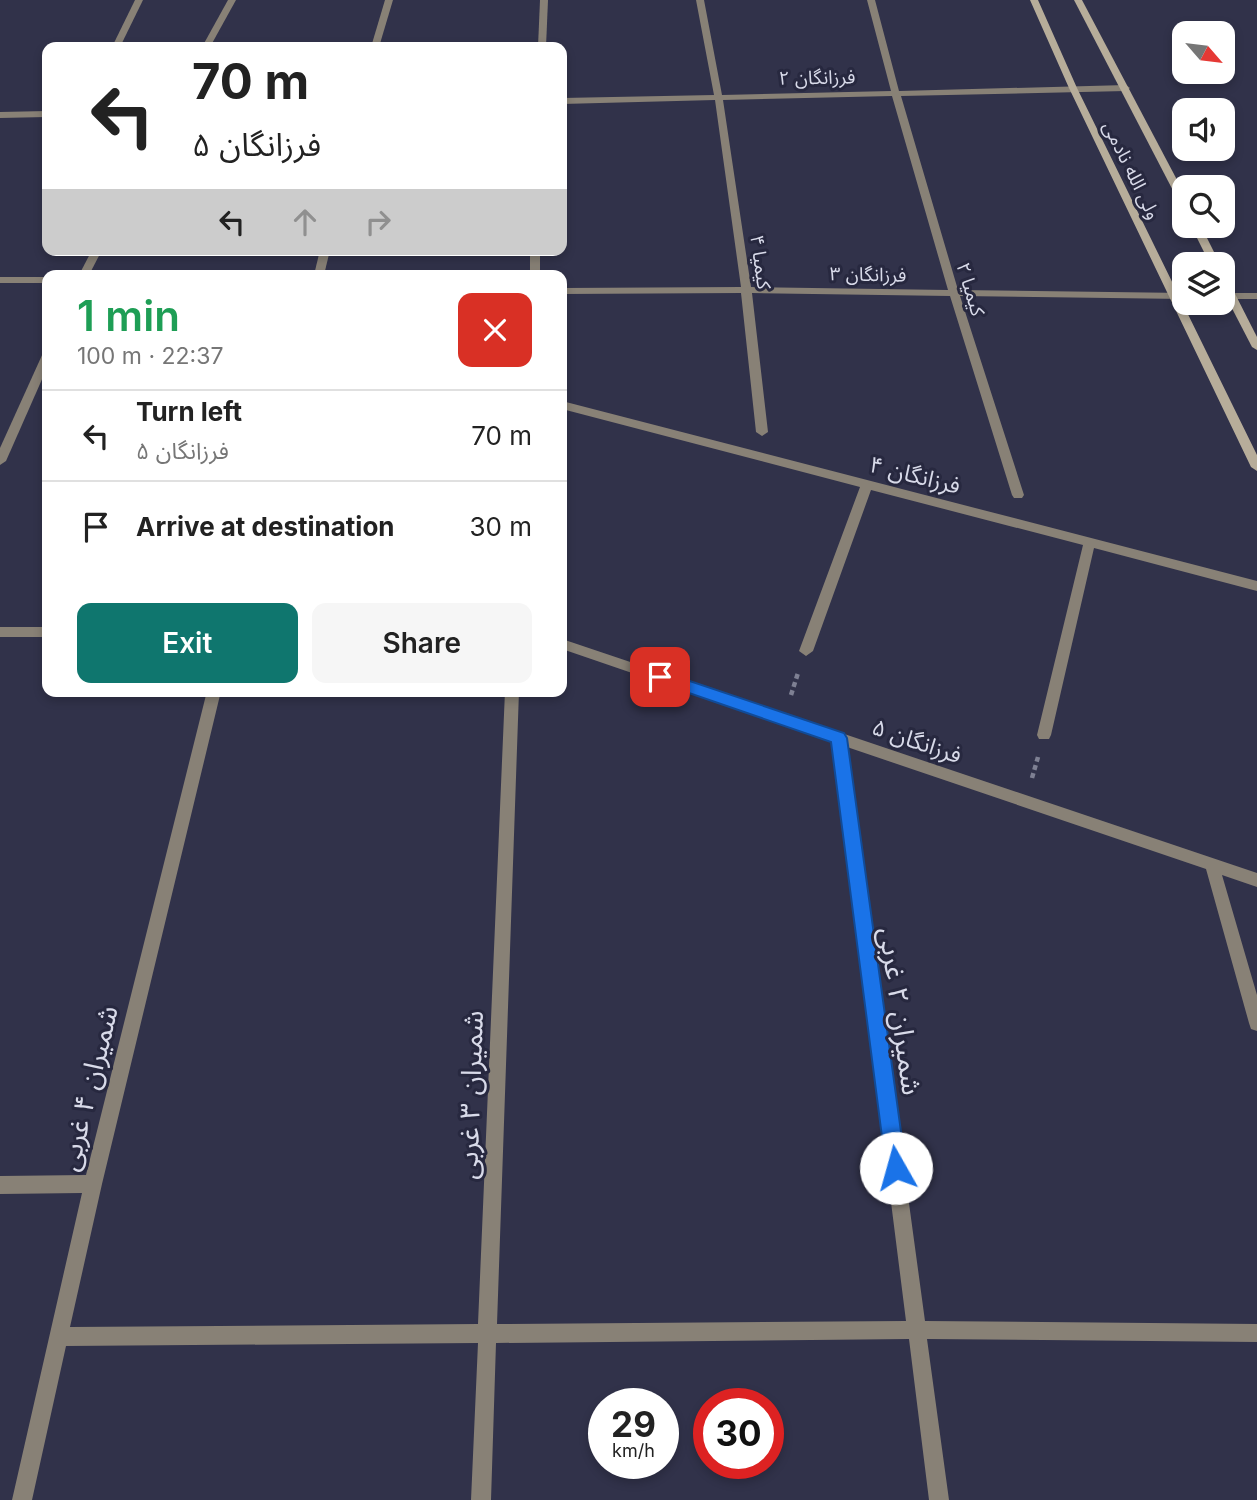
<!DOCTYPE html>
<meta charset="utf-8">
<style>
:root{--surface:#fff;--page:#f6f6f6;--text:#222;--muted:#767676;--line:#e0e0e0;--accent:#0f766e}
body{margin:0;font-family:Inter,"Noto Sans Arabic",sans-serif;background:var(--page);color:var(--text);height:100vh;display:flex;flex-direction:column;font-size:26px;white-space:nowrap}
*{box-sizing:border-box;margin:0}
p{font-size:23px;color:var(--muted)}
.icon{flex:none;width:38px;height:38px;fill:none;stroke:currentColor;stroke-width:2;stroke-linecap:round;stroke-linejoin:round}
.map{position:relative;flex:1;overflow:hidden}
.side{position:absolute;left:42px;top:270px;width:525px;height:427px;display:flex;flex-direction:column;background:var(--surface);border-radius:14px;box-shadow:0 4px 10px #0003}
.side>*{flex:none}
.banner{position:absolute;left:42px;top:42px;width:525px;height:214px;border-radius:14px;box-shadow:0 4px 10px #0003;background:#fff;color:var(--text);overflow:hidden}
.needle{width:46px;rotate:118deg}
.controls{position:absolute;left:1172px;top:21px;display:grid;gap:14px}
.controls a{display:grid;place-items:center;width:63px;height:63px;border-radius:14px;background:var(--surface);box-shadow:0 4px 10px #0003;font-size:35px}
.speed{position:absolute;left:588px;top:1388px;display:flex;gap:14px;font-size:35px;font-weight:700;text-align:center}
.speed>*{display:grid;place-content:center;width:91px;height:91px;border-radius:50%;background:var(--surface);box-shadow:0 4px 10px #0003;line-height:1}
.speed small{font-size:18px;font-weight:400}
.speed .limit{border:10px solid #d22;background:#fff;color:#111}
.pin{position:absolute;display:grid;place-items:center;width:60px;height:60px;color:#fff;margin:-30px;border-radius:14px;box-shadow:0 4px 10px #0006}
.me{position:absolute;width:77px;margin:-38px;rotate:353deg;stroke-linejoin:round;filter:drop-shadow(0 0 5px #0008)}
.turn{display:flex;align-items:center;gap:24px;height:147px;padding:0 35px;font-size:32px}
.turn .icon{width:91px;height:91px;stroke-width:2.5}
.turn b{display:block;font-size:49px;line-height:60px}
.lanes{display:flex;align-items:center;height:66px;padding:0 35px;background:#0003;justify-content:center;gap:35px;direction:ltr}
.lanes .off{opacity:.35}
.round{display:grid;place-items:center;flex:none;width:74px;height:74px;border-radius:14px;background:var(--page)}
.overview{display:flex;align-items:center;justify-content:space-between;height:119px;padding:0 35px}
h1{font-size:42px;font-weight:600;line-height:52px;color:#1e9e55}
.primary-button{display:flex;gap:14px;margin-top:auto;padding:14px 35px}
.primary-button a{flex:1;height:80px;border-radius:14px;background:var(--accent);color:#fff;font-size:28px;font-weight:600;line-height:80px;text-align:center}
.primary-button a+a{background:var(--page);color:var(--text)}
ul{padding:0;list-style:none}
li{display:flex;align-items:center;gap:21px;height:91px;padding:0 35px;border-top:2px solid var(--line)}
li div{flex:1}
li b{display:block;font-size:26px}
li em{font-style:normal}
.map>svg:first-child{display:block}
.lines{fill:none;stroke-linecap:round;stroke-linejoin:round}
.path{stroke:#7e8093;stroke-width:4.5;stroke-dasharray:5 3.5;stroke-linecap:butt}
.street{fill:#888176;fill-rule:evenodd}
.secondary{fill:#b7ad9a;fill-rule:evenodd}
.route{fill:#1a73e8;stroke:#114b97;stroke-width:2}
.labels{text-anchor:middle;stroke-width:6;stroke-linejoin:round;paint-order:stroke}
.far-street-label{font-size:19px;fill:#d8dae9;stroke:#27283f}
.street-label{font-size:23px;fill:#d8dae9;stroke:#27283f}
.near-street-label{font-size:28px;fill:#d8dae9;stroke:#27283f}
</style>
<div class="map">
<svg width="1257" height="1500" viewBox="0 0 1257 1500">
<rect width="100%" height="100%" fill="#31324a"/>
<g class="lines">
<!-- path -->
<g class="path">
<path d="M791,695L798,673"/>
<path d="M1032,778L1038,757"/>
</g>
<!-- street -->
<g class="street">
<path d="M135,0H143L120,47H112Z"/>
<path d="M228,0H236L210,47H202Z"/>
<path d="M385,0H393L379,47H371Z"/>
<path d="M540,0H548L546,47H538Z"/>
<path d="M696,0H704L722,95L891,91L867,0H875L899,91L1126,85L1130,88L1126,91L901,96L958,290L1185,293V299L960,296L1024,495L1022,498H1014L1012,495L950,296L752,293L768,432L762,436L756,432L741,293L562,294V288L741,287L715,100L562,104V98L714,95ZM892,96L948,290L751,287L723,100Z"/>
<path d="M47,111V117L0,118V112Z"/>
<path d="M92,250H102L89,275H79Z"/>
<path d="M320,250H330L324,275H314Z"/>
<rect x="530" y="250" width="10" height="25"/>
<rect x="0" y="277" width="47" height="6"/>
<rect x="1223" y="293" width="34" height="6"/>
<path d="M43,353H47V368L6,461L0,465V448Z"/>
<path d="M562,401L1257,581V591L1094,548L1051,735L1049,739H1039L1037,735L1083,545L871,490L813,651L806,656L799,651L860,487L562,409Z"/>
<rect x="0" y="627" width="47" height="10"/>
<path d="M562,639L1257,873V887L1222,875L1257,995V1031L1251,1029L1249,1023L1206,869L847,747L925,1321L1257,1324V1342L927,1339L949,1500H929L909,1339L496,1343L491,1500H471L478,1343L66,1346L32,1500H12L82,1193L0,1194V1176L86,1175L207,691H221L102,1184L70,1327L478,1324L505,691H519L497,1324L906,1321L833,742L562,649Z"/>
</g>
<!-- secondary -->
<g class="secondary">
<path d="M1030,0H1038L1077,88L1257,455V471L1251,467L1069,88Z"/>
<path d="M1074,0H1082L1185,195V207L1180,204Z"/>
<path d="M1191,226H1201L1220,264H1210Z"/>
<path d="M1223,277L1228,280L1257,337V350L1252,347L1223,291Z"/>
</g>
</g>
<!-- route -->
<path class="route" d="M660,671L844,733L847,738L906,1168L903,1175L896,1178L889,1175L886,1168L831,742L654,681L652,677L654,673Z"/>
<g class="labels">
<!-- far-street labels -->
<g class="far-street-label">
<text transform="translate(817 77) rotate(-1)" y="7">فرزانگان ۲</text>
<text transform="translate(1132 170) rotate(64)" y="7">ولی الله نادمی</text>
<text transform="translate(761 262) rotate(82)" y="7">کیمیا ۴</text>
<text transform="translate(868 274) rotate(1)" y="7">فرزانگان ۳</text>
<text transform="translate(971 289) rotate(73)" y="7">کیمیا ۲</text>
</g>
<!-- street labels -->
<g class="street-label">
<text transform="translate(915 475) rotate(14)" y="8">فرزانگان ۴</text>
<text transform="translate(917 741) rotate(19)" y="8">فرزانگان ۵</text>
</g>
<!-- near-street labels -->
<g class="near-street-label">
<text transform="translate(901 1011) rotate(82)" y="10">شمیران ۲ غربی</text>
<text transform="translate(88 1088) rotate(-76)" y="10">شمیران ۴ غربی</text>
<text transform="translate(470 1095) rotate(-88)" y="10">شمیران ۳ غربی</text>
</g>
</g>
</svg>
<div class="controls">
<a><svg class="needle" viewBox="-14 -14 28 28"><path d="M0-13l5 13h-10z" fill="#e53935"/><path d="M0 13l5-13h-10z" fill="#767676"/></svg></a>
<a><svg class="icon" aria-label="sound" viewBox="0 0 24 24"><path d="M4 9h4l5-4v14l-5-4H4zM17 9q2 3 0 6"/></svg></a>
<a><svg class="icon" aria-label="search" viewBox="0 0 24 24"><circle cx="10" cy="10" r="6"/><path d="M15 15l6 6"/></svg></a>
<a><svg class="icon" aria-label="layers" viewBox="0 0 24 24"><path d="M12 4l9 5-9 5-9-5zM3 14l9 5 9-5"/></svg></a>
</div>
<div class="speed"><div>29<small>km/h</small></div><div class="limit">30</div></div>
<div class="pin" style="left:660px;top:677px;background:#d93025"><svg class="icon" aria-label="arrive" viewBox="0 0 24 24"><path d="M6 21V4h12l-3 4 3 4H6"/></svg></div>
<svg class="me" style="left:896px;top:1168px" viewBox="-20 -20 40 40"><circle r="19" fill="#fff"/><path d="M0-13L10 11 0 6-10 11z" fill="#1a73e8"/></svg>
<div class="banner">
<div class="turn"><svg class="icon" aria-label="left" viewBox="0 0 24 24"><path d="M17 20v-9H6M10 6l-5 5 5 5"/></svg><div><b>70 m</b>فرزانگان ۵</div></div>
<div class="lanes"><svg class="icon" aria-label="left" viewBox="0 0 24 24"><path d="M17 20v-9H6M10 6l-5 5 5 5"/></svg><svg class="icon off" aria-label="ahead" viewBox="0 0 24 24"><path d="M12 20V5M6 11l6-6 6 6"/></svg><svg class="icon off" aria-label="right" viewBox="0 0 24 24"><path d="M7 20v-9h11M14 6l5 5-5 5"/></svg></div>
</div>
<section class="side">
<div class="overview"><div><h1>1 min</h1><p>100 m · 22:37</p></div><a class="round" style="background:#d93025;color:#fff"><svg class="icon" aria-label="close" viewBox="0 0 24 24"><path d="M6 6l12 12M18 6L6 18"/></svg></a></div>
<ul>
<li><svg class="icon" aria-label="left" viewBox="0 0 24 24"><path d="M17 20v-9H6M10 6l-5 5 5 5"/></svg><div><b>Turn left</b><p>فرزانگان ۵</p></div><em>70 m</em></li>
<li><svg class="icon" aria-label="arrive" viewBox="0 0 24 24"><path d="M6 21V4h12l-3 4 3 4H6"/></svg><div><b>Arrive at destination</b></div><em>30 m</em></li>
</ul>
<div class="primary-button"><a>Exit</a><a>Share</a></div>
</section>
</div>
